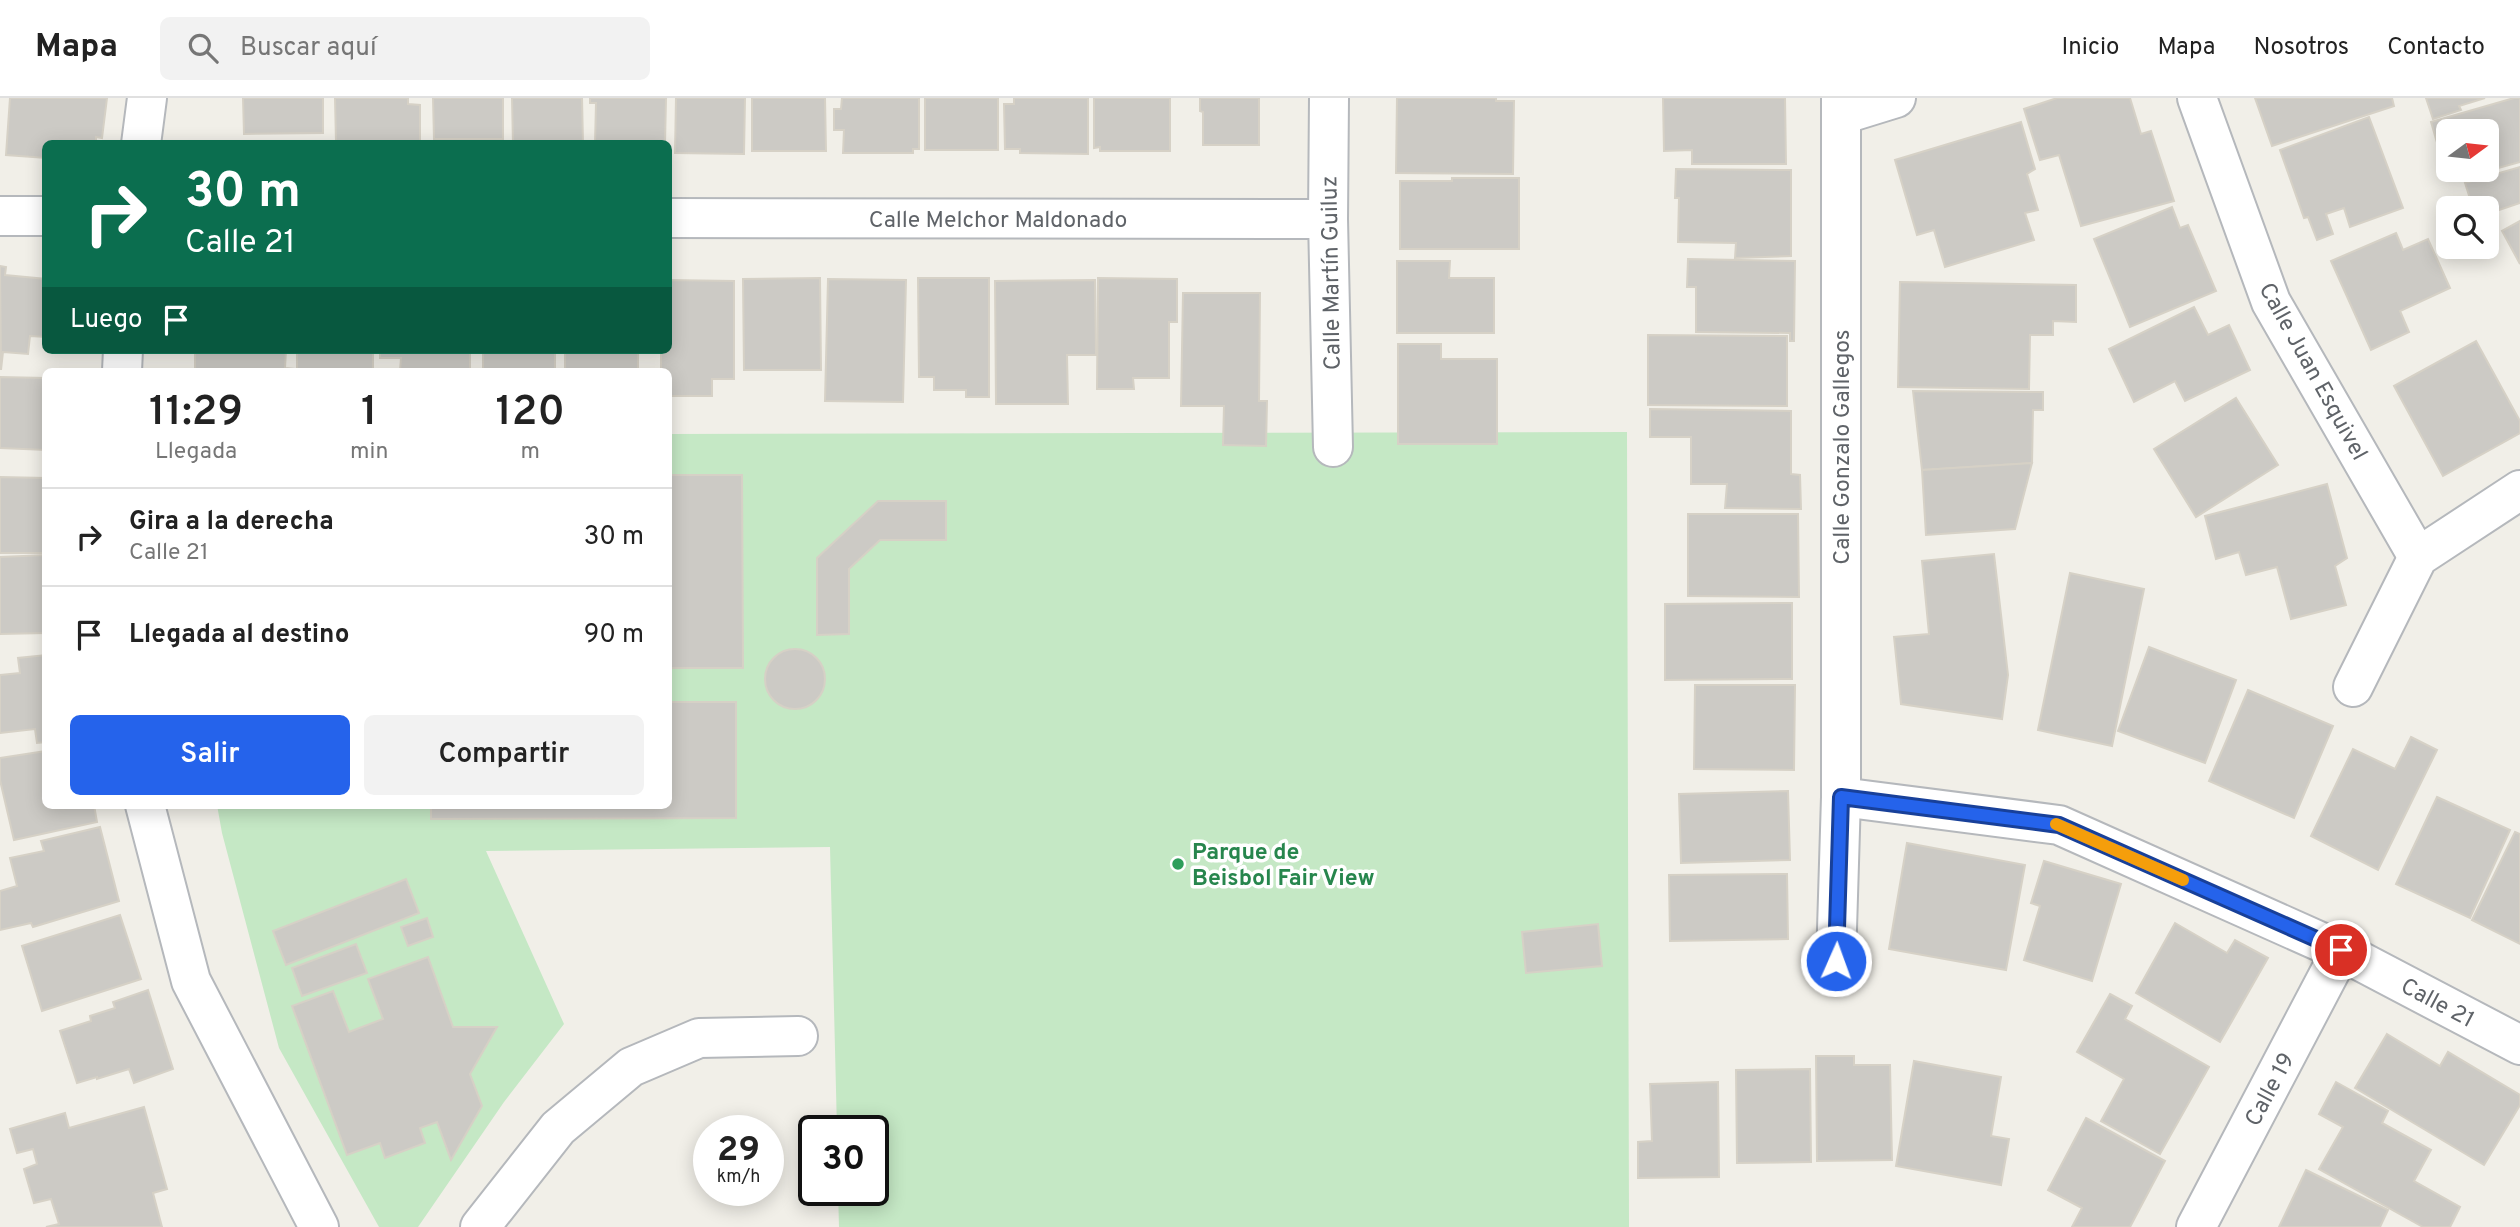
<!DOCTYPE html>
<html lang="es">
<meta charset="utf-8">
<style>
:root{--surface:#fff;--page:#f2f2f2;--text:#222;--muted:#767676;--line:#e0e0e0;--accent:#2563eb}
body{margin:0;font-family:Overpass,sans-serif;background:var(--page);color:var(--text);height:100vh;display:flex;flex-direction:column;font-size:26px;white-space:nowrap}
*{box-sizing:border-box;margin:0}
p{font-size:23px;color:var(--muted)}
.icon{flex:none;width:38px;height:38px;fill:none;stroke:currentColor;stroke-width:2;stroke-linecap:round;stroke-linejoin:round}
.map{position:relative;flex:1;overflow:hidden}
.sheet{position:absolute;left:42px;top:270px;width:630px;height:441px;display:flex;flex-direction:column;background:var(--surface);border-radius:10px;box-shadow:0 4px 18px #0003}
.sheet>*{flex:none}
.banner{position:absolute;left:42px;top:42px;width:630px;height:214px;border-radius:10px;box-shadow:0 4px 18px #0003;background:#0b6e4f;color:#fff;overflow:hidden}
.needle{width:46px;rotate:75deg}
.fabs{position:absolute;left:2436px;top:21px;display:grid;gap:14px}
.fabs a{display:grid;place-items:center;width:63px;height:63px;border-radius:10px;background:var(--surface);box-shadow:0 4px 18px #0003;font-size:35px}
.speed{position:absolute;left:693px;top:1017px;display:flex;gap:14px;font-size:35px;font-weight:700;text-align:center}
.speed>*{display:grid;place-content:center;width:91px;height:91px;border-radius:50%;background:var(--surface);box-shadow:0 4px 18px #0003;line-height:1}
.speed small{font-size:18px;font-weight:400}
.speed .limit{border:4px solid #111;border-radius:10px;background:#fff;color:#111}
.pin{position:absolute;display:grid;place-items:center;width:60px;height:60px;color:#fff;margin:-30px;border:4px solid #fff;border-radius:50%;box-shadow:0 2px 7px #0007}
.me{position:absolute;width:77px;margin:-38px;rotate:2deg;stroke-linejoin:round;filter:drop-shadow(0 0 5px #0008)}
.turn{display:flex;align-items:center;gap:24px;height:147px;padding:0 28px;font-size:32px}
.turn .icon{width:91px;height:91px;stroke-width:2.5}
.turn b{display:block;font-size:49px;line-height:60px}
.then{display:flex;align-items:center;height:66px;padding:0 28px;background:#0003;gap:14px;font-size:26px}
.eta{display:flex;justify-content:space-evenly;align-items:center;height:119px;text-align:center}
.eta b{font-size:42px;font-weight:600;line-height:49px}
.button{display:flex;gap:14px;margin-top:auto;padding:14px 28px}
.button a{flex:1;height:80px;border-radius:10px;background:var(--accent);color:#fff;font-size:28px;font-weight:600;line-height:80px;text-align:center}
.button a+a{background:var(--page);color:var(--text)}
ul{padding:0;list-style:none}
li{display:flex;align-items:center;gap:21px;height:98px;padding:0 28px;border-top:2px solid var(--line)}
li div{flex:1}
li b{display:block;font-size:26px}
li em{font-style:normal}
header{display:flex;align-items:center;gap:42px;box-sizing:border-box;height:98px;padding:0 35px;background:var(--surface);border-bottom:2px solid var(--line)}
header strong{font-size:33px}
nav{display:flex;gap:38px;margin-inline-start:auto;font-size:24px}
.search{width:490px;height:63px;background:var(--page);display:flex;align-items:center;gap:18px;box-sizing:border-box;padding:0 24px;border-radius:10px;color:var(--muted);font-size:26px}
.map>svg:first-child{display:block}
.green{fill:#c5e8c5}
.building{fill:#cccac5;stroke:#d6d1c6;stroke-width:2}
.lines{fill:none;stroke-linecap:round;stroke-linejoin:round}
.minor-casing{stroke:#b5b8bc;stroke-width:42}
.minor{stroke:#fff;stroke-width:38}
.route-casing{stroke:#184099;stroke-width:18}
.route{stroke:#2563eb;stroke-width:12}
.slow{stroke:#f59e0b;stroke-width:12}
.leisure-dot{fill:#2e9e5b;stroke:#fff;stroke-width:2.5}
.labels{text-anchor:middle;stroke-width:7;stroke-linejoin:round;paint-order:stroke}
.street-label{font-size:23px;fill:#5f6368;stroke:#fff}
.leisure-label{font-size:23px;font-weight:bold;fill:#27864d;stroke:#fff;text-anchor:start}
</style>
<header>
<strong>Mapa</strong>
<div class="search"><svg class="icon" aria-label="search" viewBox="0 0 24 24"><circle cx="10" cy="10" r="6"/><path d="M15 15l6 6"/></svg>Buscar aquí</div>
<nav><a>Inicio</a><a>Mapa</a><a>Nosotros</a><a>Contacto</a></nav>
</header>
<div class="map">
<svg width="2520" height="1129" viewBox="0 0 2520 1129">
<rect width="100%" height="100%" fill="#f1efe8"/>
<!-- green -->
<path class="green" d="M1627,334L1629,1129H839L838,1092H873V1032H837L830,749L486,753L564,926L504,1004L418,1129H379L279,950L222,735L217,707H668L669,336Z"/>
<!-- building -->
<g class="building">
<path d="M10,0H107L102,40L96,39V44L46,46V60L6,57Z"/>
<path d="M243,0H323V35L244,36Z"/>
<path d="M335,0H408V6L420,7V43L336,44Z"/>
<path d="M433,0H503V41H434Z"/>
<path d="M512,0H582L583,46H513Z"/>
<path d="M590,0H666L665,46H595L596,5H590Z"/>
<path d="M676,0H745L744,56L675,55Z"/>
<path d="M752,0H825L826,53H752Z"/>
<path d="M842,0H919V51H913V55H843L844,32H834V11H841Z"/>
<rect x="925" y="0" width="73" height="52"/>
<path d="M1014,0H1088V56L1020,55V51H1005L1004,6H1014Z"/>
<path d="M1094,0H1170V53H1100V49L1094,50Z"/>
<path d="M1200,0H1259V47H1203V14L1200,13Z"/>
<path d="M1397,0H1496V3H1514L1513,76L1396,75Z"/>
<path d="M1663,0H1785L1786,66H1692V52L1664,53Z"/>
<path d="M2057,0H2130L2141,36L2151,33L2174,103L2081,128L2059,57L2040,62L2024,11Z"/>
<path d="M2255,0H2392L2394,8L2272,48Z"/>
<path d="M2426,0H2485L2459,8L2461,12L2433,21Z"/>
<path d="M2514,0H2520V64L2462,80L2459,72H2487V33H2448V46L2438,48L2431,24Z"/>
<path d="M2369,19L2403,110L2350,129L2344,110L2326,116L2333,136L2317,142L2308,119L2304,120L2280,52Z"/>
<path d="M2021,24L2035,71L2027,76L2038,112L2025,115L2034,142L1945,169L1934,132L1917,137L1895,62Z"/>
<path d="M2520,69V105L2487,116V110H2473L2465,85Z"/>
<path d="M1676,71L1791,72V158L1735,160L1736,145L1678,144L1679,100H1675Z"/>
<path d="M1452,80H1519V151H1400V83H1452Z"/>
<path d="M2172,109L2180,130L2188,127L2216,193L2130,229L2094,141Z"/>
<path d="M2520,123V166L2502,133Z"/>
<path d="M2396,135L2403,152L2428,141L2450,190L2400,213L2409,234L2371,252L2331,163Z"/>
<path d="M1688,161L1795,163L1794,243H1790V235L1696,234V189H1687Z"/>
<path d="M1397,163H1450L1449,180H1494V235H1397Z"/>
<path d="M0,168L6,169L5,177L46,181V239L30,238L28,256L3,254L1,272Z"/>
<path d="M820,180L821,272H744L743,181Z"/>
<path d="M918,180H989V299H966V292H934V279H919Z"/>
<path d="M1098,180L1177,181V224H1169V280H1133L1134,291H1097Z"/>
<path d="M828,181L906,182L903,304L825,303Z"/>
<path d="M668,182L734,183V281H712V298H668V273H661V252H668Z"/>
<path d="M1095,182L1096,257H1067L1068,306H996L995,183Z"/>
<path d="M1900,184L2076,187V224L2053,223V237H2030L2029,291L1898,289Z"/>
<path d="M1183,195H1260L1259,303H1267L1266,348L1223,347L1224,308H1181Z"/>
<path d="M2194,209L2208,237L2229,227L2250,272L2185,303L2175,283L2134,304L2109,251Z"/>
<path d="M1648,237L1787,238V308L1648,307Z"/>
<path d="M2476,243L2520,323V335L2443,378L2394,288Z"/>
<path d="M1398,246H1441V261H1497V346H1398Z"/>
<path d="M195,252H286L285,270L294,271V273H195Z"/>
<rect x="297" y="252" width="76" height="21"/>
<path d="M380,252H470V273H400L401,260H380Z"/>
<rect x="483" y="252" width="72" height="21"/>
<rect x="565" y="252" width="73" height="21"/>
<path d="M0,279L46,280V352L0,350Z"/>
<path d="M1913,293L2043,294V312H2033L2032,365L1922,372Z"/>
<path d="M2236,300L2278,367L2196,419L2154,351Z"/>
<path d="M1650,311L1791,313V376L1800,377L1801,411L1725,410L1727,386H1691V339H1650Z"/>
<path d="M2032,365L2015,431L1926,437L1922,372Z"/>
<path d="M668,377H742L743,570H668Z"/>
<path d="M0,379L46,380V455H0Z"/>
<path d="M2327,386L2347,460L2335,468L2346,507L2291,521L2277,469L2246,477L2239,454L2216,461L2205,418Z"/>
<path d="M878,403H946V442H880L849,471V536L817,537V460Z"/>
<path d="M1688,416H1798L1799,499L1688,498Z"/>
<path d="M1994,456L2008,577L2002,621L1901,606L1894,539L1929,536L1922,463Z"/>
<path d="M46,457V535L0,536V459Z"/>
<path d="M2070,475L2144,491L2112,648L2038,632Z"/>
<path d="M1792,505V581L1665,582V506Z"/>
<path d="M2149,549L2236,582L2205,665L2118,633Z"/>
<circle cx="795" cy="581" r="30"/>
<path d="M46,557V644L37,645L35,631L0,635V577L20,575L18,560Z"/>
<path d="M1695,587H1795L1794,672L1694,671Z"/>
<path d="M2248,592L2333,628L2294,720L2209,683Z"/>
<path d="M668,604H736V720L431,721V707H668Z"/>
<path d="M2411,639L2437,652L2378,772L2311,738L2353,651L2395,671Z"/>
<path d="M46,653V707H94L97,724L14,742L0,682V660Z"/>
<path d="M1788,693L1790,762L1681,765L1679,696Z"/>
<path d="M2437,699L2510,732L2470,820L2396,786Z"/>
<path d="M100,729L119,803L33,829L31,825L0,832V793L17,788L10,760L44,753L41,743Z"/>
<path d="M2515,734L2520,736V846L2472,822Z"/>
<path d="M1907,745L2025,767L2006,872L1889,851Z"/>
<path d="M2044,763L2121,786L2092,883L2024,862L2040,808L2031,805Z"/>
<path d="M1787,776L1788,841L1670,843L1669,777Z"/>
<path d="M406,781L419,815L286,867L273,833Z"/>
<path d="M120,817L141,881L42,913L22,848Z"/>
<path d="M427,820L433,839L408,848L401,829Z"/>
<path d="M2175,825L2227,855L2235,842L2268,860L2220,944L2136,895Z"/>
<path d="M1598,826L1602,868L1526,875L1522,834Z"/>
<path d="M356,846L367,875L302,898L292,870Z"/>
<path d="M428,859L453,929H497L470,976L482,1008L451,1062L437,1024L420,1030L425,1045L385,1060L380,1045L347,1057L292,908L333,893L349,934L383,921L368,881Z"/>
<path d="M148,892L173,971L134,985L129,971L97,981V979L77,985L60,933L91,923L90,918L115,910L113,904Z"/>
<path d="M2110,896L2132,908L2125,921L2209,969L2160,1056L2101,1023L2124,981L2077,954Z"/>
<path d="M2387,936L2440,968L2448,954L2520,997V1007L2484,1067L2355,990Z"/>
<path d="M1816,958H1854V967H1890L1892,1062L1817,1063Z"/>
<path d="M1914,963L2001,979L1991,1038L2009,1041L2001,1087L1896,1068Z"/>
<path d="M1810,971L1811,1064L1737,1065L1736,972Z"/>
<path d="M1718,984L1719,1079L1638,1080V1044L1652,1043L1650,986Z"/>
<path d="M2336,984L2388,1013L2382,1025L2431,1052L2414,1083L2460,1109L2450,1129H2423L2319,1071L2343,1029L2319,1016Z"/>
<path d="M144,1009L167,1091L153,1095L162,1129H46L59,1126L51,1101L34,1105L24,1071L37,1066L33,1051L17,1055L10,1031L65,1015L69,1030Z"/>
<path d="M2086,1020L2165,1063L2130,1129H2072L2082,1110L2048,1092Z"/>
<path d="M2306,1072L2388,1112L2380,1129H2279Z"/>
</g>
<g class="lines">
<defs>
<g id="minor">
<path d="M1329,0L1328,121L1333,349"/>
<path d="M2197,0L2271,204L2418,459"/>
<path d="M1841,17L1896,0"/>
<path d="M141,46L147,0"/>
<path d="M0,118H46"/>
<path d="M668,120L1328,121"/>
<path d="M122,273L123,252"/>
<path d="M2353,589L2418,459L2520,392"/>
<path d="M1841,699L2059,727L2341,853L2520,947"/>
<path d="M145,707L191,883L319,1129"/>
<path d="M1836,864L1841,699V0"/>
<path d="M480,1129L558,1030L631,969L699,940L798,938"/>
<path d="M2196,1129L2341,853"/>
</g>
</defs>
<!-- minor casing -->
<use href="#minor" class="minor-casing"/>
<!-- minor -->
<use href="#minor" class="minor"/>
</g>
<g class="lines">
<defs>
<path id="route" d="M1836,863L1841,699L2059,727L2341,852"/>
</defs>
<!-- route casing -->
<use href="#route" class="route-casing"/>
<!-- route -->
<use href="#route" class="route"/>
<!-- slow -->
<path class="slow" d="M2056,726L2183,782"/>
</g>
<!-- markers -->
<circle class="leisure-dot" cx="1178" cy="766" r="7"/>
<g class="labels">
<!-- street labels -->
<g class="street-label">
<text x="998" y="129">Calle Melchor Maldonado</text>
<text transform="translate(1330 175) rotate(-91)" y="8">Calle Martín Guiluz</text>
<text transform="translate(2314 273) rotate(61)" y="8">Calle Juan Esquivel</text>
<text transform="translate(1841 349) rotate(-90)" y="8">Calle Gonzalo Gallegos</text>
<text transform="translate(2438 904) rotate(28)" y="8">Calle 21</text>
<text transform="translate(2269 991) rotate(-62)" y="8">Calle 19</text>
</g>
<!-- leisure labels -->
<g class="leisure-label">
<text x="1192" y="761">Parque de<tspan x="1192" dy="26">Beisbol Fair View</tspan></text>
</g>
</g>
</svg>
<div class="fabs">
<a><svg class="needle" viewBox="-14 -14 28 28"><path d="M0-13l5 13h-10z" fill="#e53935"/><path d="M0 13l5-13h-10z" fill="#767676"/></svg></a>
<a><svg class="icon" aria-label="search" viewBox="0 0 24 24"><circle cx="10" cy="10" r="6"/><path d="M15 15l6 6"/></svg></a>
</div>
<div class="speed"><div>29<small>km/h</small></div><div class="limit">30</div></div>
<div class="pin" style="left:2341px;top:852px;background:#d93025"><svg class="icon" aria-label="arrive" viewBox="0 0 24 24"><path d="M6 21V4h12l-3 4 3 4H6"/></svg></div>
<svg class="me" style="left:1836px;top:863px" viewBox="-20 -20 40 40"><circle r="17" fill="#2563eb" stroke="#fff" stroke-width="3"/><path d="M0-11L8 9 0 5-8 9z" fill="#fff"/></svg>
<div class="banner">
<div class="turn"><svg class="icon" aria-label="right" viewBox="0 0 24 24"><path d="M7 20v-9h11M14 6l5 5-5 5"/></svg><div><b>30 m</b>Calle 21</div></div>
<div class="then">Luego<svg class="icon" aria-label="arrive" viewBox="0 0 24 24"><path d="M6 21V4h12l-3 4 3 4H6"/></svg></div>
</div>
<section class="sheet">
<div class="eta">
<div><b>11:29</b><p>Llegada</p></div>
<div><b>1</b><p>min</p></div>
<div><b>120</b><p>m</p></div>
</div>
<ul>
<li><svg class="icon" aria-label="right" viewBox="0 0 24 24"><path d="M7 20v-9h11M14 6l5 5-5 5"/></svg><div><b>Gira a la derecha</b><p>Calle 21</p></div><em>30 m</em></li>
<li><svg class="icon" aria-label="arrive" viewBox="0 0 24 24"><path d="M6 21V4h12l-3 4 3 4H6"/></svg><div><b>Llegada al destino</b></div><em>90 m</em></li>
</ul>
<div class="button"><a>Salir</a><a>Compartir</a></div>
</section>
</div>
